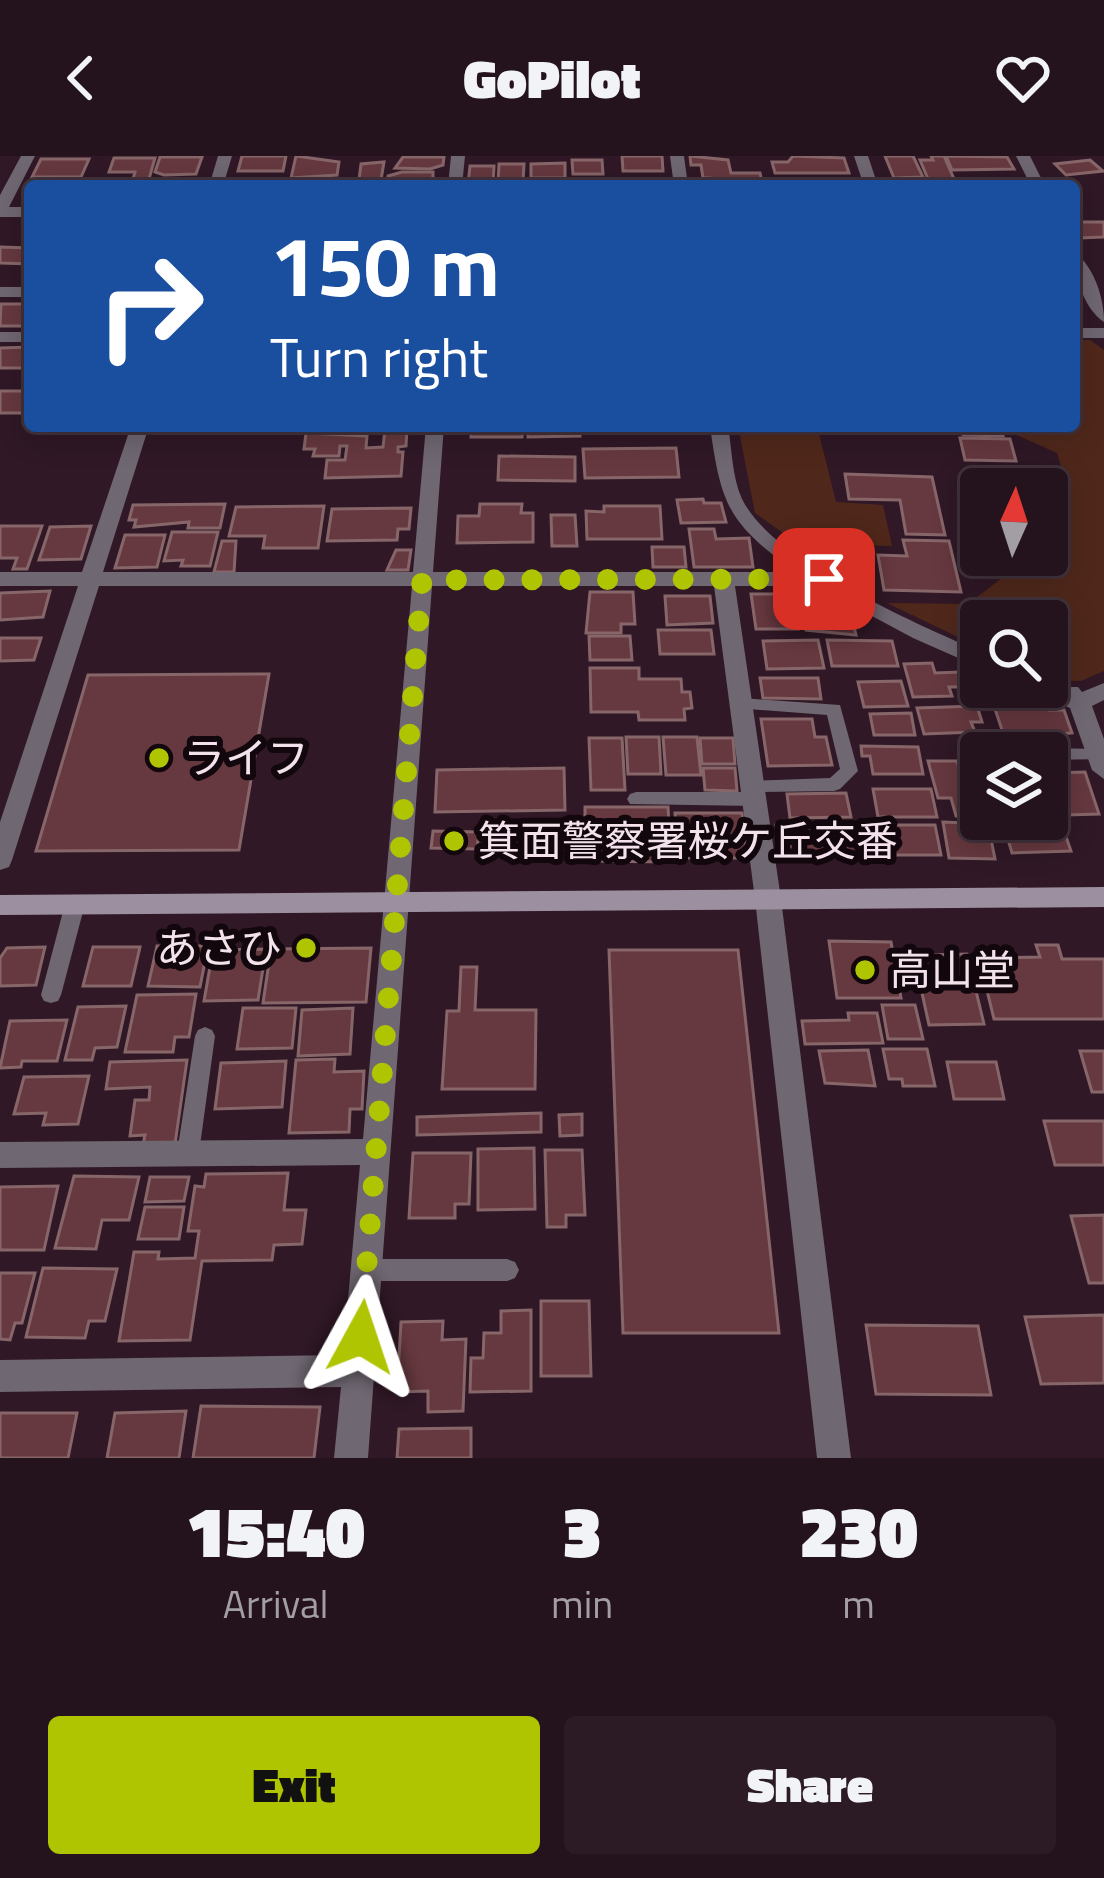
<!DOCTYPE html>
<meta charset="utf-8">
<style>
:root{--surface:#24121c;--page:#2c1b25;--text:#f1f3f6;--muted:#a39ea3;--line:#41323b;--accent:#b0c502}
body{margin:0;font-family:"Titillium Web","Noto Sans JP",sans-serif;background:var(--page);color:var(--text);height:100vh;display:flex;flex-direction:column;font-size:45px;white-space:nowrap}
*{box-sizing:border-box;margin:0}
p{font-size:39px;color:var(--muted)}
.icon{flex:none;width:66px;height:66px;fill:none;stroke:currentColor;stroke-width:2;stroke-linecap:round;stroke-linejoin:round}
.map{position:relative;height:1302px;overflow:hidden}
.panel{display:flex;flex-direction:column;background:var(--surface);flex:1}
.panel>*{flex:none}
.guide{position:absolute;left:24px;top:24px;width:1056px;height:252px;border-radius:12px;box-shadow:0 6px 30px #0003,0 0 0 3px var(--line);background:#1a4fa0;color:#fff;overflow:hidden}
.needle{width:78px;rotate:3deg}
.tools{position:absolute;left:960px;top:312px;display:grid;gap:24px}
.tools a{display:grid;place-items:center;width:108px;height:108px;border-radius:12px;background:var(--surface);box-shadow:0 6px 30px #0003,0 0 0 3px var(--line);font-size:60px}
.pin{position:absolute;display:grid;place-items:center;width:102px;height:102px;color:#fff;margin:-51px;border-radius:24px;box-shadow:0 6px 18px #0006}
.me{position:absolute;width:132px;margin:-66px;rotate:5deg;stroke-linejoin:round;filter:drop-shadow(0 0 9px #0008)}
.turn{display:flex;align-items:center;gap:42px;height:252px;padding:0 48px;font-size:54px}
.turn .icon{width:156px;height:156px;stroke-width:2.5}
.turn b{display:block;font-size:84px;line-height:102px}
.eta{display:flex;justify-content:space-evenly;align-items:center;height:204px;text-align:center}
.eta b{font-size:72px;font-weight:800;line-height:84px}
.primary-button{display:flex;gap:24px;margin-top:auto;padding:24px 48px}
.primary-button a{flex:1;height:138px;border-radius:12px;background:var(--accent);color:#111;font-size:48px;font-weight:800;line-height:138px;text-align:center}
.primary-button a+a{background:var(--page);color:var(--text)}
header{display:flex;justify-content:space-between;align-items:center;height:156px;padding:0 48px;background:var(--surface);font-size:54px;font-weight:800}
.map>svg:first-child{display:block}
.green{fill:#50281b}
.building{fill:#66383f;stroke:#876669;stroke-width:3}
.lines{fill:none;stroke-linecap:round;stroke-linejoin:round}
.lane{fill:#6f6772;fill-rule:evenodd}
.street{fill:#6f6772;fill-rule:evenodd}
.secondary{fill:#9c8fa0;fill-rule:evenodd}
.route{stroke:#b0c502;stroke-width:21;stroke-dasharray:0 37.8}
.poi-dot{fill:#b0c502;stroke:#11070d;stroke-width:4.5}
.labels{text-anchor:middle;stroke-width:12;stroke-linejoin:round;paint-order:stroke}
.poi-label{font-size:42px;fill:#f3e2eb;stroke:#11070d;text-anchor:start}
</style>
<header><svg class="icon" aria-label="back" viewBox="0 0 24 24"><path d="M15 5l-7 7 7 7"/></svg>GoPilot<svg class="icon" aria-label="heart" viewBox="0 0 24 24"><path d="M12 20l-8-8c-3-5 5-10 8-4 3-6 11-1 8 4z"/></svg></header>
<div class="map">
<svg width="1104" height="1302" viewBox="0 0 1104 1302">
<rect width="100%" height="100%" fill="#301826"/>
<!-- green -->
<g class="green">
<path d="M1074,184H1090L1104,194V515L1081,525L1047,524V465H981V492L887,447L968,448L1032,399H1047V377L1071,342L1057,297L1012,277L1009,270H1074Z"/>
<path d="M738,270H817L836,346L883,349L892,390L843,389L831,411L755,357Z"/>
</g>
<!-- building -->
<g class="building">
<path d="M242,0H286L283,15H238Z"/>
<path d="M296,0L339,6L337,19L291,22Z"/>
<path d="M622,0H662L663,15H623Z"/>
<path d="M690,0L728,4L731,17H760L763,30H712L710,22H703L701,9H691Z"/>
<path d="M793,0L844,2L849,17H775L772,6H788Z"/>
<path d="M885,0H913L923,21L894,22Z"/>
<path d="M931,0H944L954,23H928L920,4H933Z"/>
<path d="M946,0L1007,1L1014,13L952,14Z"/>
<path d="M160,1H202L196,18L164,19L155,16Z"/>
<path d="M403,1H444L443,9L430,13L395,12Z"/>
<path d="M114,2H155L149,23H133L135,16H109Z"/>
<path d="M41,3H89L81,21H32Z"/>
<path d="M572,4H602L603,18H573Z"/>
<path d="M1090,4L1103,15L1066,19L1055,8Z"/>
<path d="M384,6L381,24H359L361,8Z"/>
<path d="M565,7V22H531V8Z"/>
<path d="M499,8H524L523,26H498Z"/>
<path d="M470,10H494L493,28H468Z"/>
<path d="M402,16H433V27L387,28L388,20Z"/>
<path d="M1074,66H1104V81L1080,82Z"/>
<path d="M0,91L30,92V108L0,107Z"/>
<path d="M1,148H30V156L22,160H30L26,170H0Z"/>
<path d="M30,191V212H0V192Z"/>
<rect x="0" y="235" width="30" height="22"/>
<path d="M472,270H523L522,281H471Z"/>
<path d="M528,270H580V280L528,281Z"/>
<path d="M961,270H1000L1003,280L963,279Z"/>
<path d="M385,273H407L406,290L398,291V296H403L401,320L325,322L327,304H345L347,290H340L339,300H313L315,293H304L306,277L367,280L366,292L383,291Z"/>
<path d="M960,282L1010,283L1016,305L965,304Z"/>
<path d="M676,292L679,321L585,322L583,293Z"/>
<path d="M499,300L575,301V325L498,324Z"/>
<path d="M845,318L932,321L945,379L906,378L900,344L849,343Z"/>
<path d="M703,343L704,347H721L726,366L681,367L677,344Z"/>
<path d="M225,348L220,372H188L189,366L134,371L136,364H129L133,349Z"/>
<path d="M480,348H522L521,357H533V386L457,387L458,360H479Z"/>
<path d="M324,350L318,392H263L265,380H229L236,351Z"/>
<path d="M604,350H660L662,383H587L586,355L604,356Z"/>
<path d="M411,352L409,373H398L397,384L327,385L332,353Z"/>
<path d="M551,359H575L577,390H552Z"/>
<path d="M0,370H42L27,413H13L17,402H0Z"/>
<path d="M91,370L81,403L39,404L50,371Z"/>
<path d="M689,373H714L716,383L749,382L753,411H694Z"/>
<path d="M172,376H218L210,410H181L183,404L164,405Z"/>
<path d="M125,379H165L157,411L115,412Z"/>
<path d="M903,384L949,385L961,436L884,434L878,399L907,400Z"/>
<path d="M222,385H236L234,416H214Z"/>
<path d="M652,391H684L686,411H653Z"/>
<path d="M396,394H411L408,414H387Z"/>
<path d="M50,435L43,461L0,464V437Z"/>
<path d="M590,436H633L635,468H621V477H586Z"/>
<path d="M751,438H792L798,473H756Z"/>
<path d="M799,438H819L820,443L841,447L843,454H850L856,479L806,474Z"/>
<path d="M665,440H710L713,467L667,469Z"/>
<path d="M658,474H711L714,498H660Z"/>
<path d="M589,480H630L632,504H590Z"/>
<path d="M0,482H41L34,504L0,505Z"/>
<path d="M818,484L824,512L767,513L763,485Z"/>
<path d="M827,484L892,485L898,510H832Z"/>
<path d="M932,507L935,517L960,516L964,531H949L952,540L913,541L904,508Z"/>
<path d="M590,512H639V523H681L682,536H690L692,552L684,553L685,564H639L638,556H591Z"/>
<path d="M269,518L239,694L36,695L88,519Z"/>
<path d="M760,522H818L821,543L763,542Z"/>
<path d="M901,525L908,550L864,551L858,526Z"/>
<path d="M1046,546L1049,554H1064L1072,577L1005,583L993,547Z"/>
<path d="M977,550L982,566H971L975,576L924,578L917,552Z"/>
<path d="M911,557L915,579H874L870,558Z"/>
<path d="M761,563H812L815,581H826L832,609L768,610Z"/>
<path d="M626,581H659L661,618H628Z"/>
<path d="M663,581H697L701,619H666Z"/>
<path d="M589,582H622L625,634H591Z"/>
<path d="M700,582H733L735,608H702Z"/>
<path d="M861,590L918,591L923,618H873L870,600H862Z"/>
<path d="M928,605H957L972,659L956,660L951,642H938Z"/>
<path d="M564,612L565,654L435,656L437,614Z"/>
<path d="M703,612H735L737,635L705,634Z"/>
<path d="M1085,616L1099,658L1066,659L1053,617Z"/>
<path d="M873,633H931L937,661H878Z"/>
<path d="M846,637L851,661L790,662L787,638Z"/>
<path d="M585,651H668L671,706L585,705Z"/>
<path d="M675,657H742L747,702H679Z"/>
<path d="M943,666L988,668L995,703L949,702Z"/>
<path d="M880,667L886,697L836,698L830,668Z"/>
<path d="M826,668L832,702L781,703L776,669Z"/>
<path d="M889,669H935L941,699H895Z"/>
<path d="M1062,669L1071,695L1012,697L1004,670Z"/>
<path d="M433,675L479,676L477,693L431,692Z"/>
<path d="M829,785L891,786L901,842H837Z"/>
<path d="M1036,789H1058L1062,803H1104V863H994L979,802L1040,801Z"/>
<path d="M157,790H208L200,831L148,830Z"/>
<path d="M45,791L36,829L0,830V802L7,792Z"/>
<path d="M93,791H140L131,830H83Z"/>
<path d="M371,792L366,846L263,847L271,793Z"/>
<path d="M266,793L258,844L204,845L213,794Z"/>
<path d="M609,794H738L779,1177H623Z"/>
<path d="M967,798L984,868L929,869L917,814L934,813L930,799Z"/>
<path d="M461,811H477L475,854H536L535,933H442L447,855H459Z"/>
<path d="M196,838L189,881H175L173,896H125L137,839Z"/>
<path d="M882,849H915L923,883H888Z"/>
<path d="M126,850L117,891L95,892L92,904H65L78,851Z"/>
<path d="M243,852H296L292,892L237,893Z"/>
<path d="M353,852L350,898L298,900L302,854Z"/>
<path d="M848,857H877L883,887L805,888L802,865L849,864Z"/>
<path d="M67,864L57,905H22L21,911L0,912L10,865Z"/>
<path d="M883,893H927L935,930H903L902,923H889Z"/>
<path d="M868,894L875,930L825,927L819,895Z"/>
<path d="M1080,895H1104V936H1092Z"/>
<path d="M335,903L334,916L364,915L362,953H350L349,976L289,977L296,904Z"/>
<path d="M187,904L175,988L143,989L145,979L130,980L135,944H149L150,931L106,933L110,906Z"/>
<path d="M286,905L282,951L215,953L221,907Z"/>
<path d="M947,906H996L1004,943H954Z"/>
<path d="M89,920L78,968L43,969L46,957L14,958L24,921Z"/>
<path d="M541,957V976L417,979V961Z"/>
<path d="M582,958V979L560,980L559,959Z"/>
<path d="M1044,965H1104V1009H1055Z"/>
<path d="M534,992L535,1053L478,1054V993Z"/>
<path d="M545,994H582L585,1059H566V1071H547Z"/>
<path d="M413,997H471L469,1048H455V1062H409Z"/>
<path d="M288,1017L284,1054H306L302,1088L274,1089L272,1104L202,1105L190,1184L119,1185L134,1096H159L158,1103L195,1102L199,1075H188L195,1030L204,1031L206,1018Z"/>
<path d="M74,1020L139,1021L129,1064H102L96,1093L55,1092Z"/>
<path d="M150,1021H189L184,1045L145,1046Z"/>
<path d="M58,1030L44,1094H0V1031Z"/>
<path d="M145,1051H184L179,1083H138Z"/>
<path d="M1104,1059V1127H1089L1071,1060Z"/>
<path d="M43,1112L117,1113L105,1165H89L85,1182L26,1181Z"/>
<path d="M0,1117H35L22,1167H15L10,1184L0,1183Z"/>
<path d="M541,1145H589L591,1220H541Z"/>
<path d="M531,1154V1235L470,1236L471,1202H483L484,1177H501V1155Z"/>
<path d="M1104,1159V1227L1041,1228L1025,1161Z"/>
<path d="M443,1165L442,1184L466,1183L463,1255L428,1256V1235L397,1236L401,1166Z"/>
<path d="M866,1169L978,1170L991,1239L876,1238Z"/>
<path d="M201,1250L320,1251L314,1302H193Z"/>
<path d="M186,1255L179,1302H107L115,1257Z"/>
<path d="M0,1257H77L68,1302H0Z"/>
<path d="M471,1272V1302H397L399,1273Z"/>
</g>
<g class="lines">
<!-- lane -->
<g class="lane">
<path d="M741,542L840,549L858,615L840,633L834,635L754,636L763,643L754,650L630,648L627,643L630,638L636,636H752L743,630L746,625L830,622L840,613L827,559L735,552L733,548Z"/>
<path d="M967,590L1020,591L1029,597H981V603L967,602L958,596Z"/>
<path d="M1047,592L1098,593L1104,595V603L1047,604V597H1039Z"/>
<path d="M75,740L82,743L85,748L61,839L58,845L51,847L44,845L41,839L65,748L68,743Z"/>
<path d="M205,871L212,874L215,880L199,997L196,1004L188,1007L180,1004L177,997L195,880L198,874Z"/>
<path d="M367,1103H507L515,1106L519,1114L515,1122L507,1125H367L359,1122L355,1114L359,1106Z"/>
</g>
<!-- street -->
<g class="street">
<path d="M21,0H35L9,51H30V61H0V39Z"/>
<path d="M218,0H232L223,30H209Z"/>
<path d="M451,0H465L462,30H448Z"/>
<path d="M670,0H684L688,30H674Z"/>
<path d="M854,0H868L878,30H864Z"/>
<path d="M1016,0H1030L1045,30H1031Z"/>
<path d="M1074,96C1094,110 1104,142 1104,166C1084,153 1074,120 1074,96Z"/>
<rect x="0" y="131" width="30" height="10"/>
<rect x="1074" y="172" width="30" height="10"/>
<rect x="0" y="176" width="30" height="10"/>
<path d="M131,270H149L103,416H413L426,270H444L433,416H796C729,368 721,350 710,270H728C732,293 732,321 742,343C773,406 917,468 981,496V512L913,482L816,430H735L781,743L851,1302H817L755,743L714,430H432L368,1302H334L341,1231L0,1236V1204L343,1199L360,1009L0,1012V986L363,983L412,430H99L12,704L9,711L0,714V666L78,430H0V416H82Z"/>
<path d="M1047,525L1062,531H1078L1082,536L1104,527V544L1092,550L1104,583V623L1092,614L1070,552L1034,536L1031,531H1047Z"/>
</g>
<!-- secondary -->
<path class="secondary" d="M1104,731V751L0,759V739Z"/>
</g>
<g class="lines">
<!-- route -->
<path class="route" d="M361,1181L422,424L824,423"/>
</g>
<!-- markers -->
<g class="poi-dot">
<circle cx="159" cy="602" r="12"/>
<circle cx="454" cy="685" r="12"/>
<circle cx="306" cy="792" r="12"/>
<circle cx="865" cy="814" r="12"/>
</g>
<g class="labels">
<!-- poi labels -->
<g class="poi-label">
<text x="183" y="617">ライフ</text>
<text x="478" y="700">箕面警察署桜ケ丘交番</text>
<text x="282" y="807" text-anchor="end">あさひ</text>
<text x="889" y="829">高山堂</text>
</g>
</g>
</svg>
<div class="tools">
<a><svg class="needle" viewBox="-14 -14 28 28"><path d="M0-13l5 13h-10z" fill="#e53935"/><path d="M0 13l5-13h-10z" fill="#a39ea3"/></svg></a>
<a><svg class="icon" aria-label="search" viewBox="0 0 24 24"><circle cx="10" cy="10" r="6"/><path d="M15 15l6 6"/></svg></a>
<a><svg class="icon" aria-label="layers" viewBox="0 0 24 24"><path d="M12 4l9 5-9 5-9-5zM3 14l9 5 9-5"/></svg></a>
</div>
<div class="pin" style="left:824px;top:423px;background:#d93025"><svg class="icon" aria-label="arrive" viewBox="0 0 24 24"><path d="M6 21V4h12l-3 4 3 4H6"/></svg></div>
<svg class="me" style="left:361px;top:1181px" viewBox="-20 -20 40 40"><path d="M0-17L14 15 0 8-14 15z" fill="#b0c502" stroke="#fff" stroke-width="4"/></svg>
<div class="guide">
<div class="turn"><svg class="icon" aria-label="right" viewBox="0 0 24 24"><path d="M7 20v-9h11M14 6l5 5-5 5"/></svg><div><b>150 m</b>Turn right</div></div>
</div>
</div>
<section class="panel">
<div class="eta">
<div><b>15:40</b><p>Arrival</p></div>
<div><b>3</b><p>min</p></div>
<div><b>230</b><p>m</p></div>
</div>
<div class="primary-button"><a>Exit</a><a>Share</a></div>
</section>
